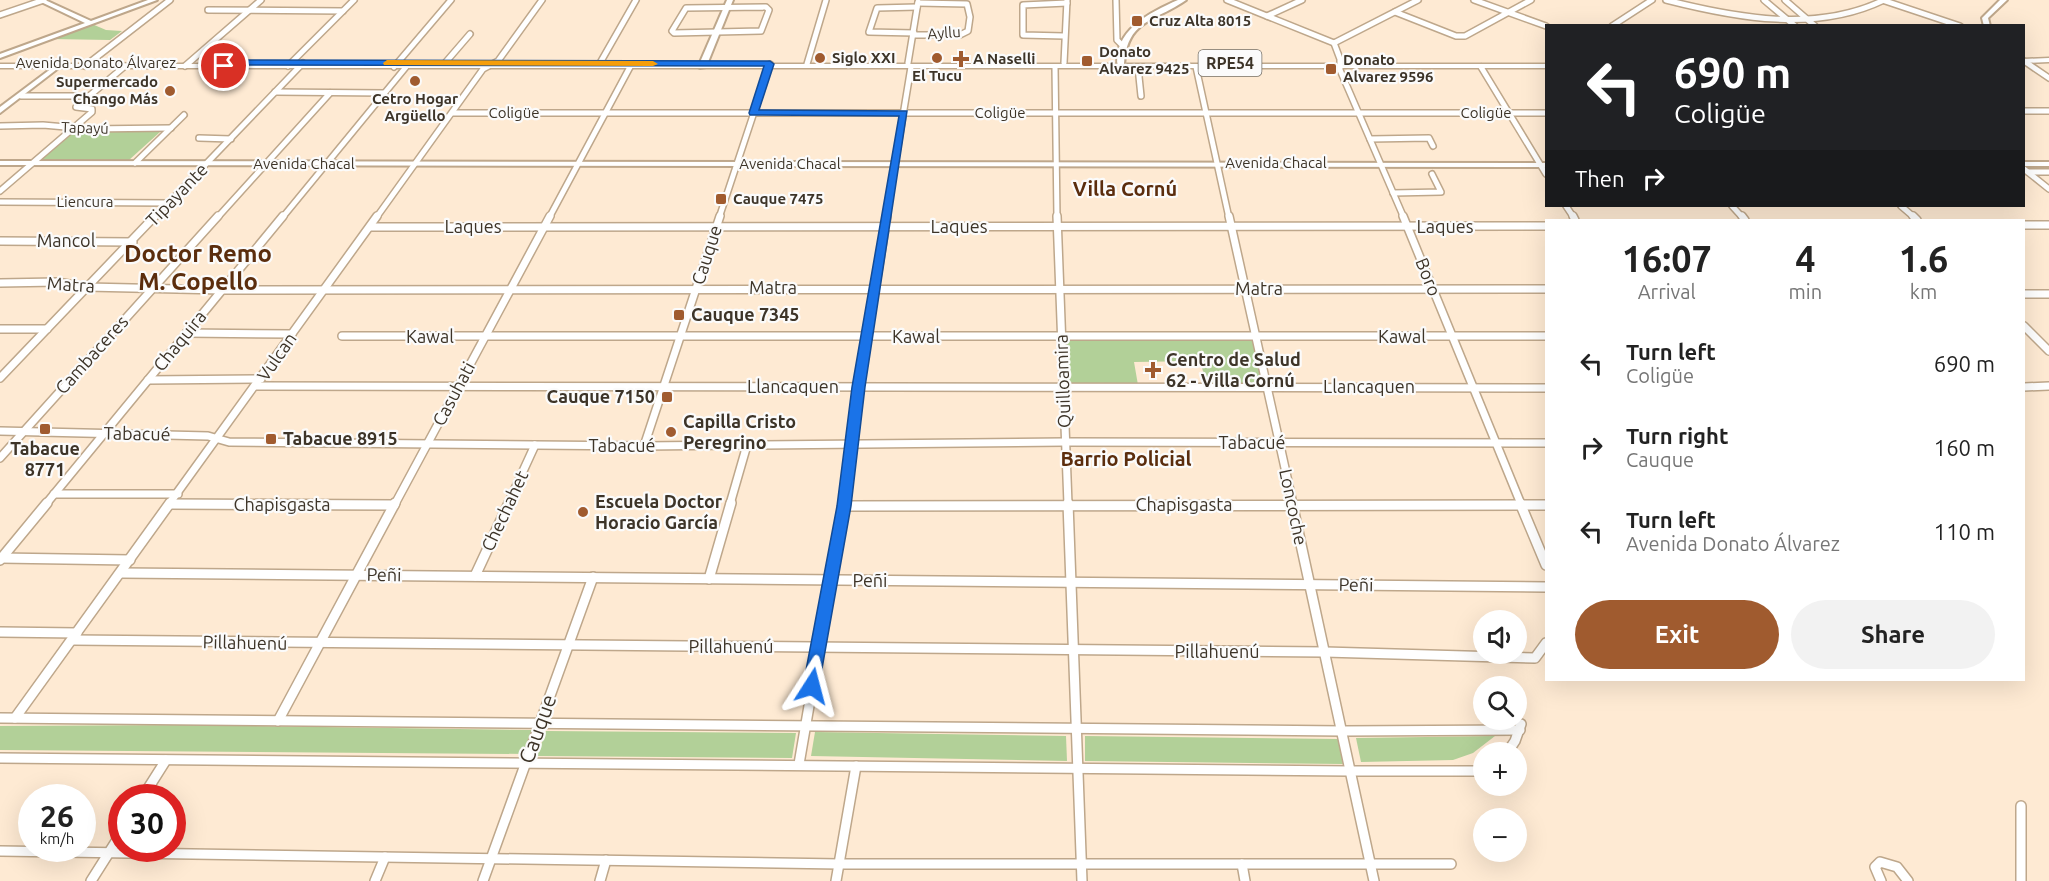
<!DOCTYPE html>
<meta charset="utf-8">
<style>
:root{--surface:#fff;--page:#f2f2f2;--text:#222;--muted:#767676;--accent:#a05b2f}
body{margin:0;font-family:Ubuntu,sans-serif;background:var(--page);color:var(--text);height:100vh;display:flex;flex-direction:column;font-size:22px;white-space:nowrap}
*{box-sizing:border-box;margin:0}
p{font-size:20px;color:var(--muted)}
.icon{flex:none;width:33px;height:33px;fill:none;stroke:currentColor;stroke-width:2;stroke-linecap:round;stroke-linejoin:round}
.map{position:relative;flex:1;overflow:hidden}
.details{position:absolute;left:1545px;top:219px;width:480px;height:462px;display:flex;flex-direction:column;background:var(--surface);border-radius:0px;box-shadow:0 6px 24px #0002}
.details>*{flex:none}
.hud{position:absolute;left:1545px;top:24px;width:480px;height:183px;border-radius:0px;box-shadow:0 6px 24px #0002;background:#202124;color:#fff;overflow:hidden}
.tools{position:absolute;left:1473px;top:610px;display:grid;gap:12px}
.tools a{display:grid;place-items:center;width:54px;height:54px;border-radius:50%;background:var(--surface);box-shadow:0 6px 24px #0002;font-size:30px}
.speed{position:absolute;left:18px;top:784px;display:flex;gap:12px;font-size:30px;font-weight:700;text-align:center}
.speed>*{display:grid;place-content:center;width:78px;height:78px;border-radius:50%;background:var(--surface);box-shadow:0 6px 24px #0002;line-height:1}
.speed small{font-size:15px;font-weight:400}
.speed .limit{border:9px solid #d22;background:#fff;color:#111}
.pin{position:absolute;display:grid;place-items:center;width:51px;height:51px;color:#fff;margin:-26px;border:3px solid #fff;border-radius:50%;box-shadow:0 2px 6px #0007}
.me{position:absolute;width:66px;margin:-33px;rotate:9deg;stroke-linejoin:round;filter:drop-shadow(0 0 4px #0008)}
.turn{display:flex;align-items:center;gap:21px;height:126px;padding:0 30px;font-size:27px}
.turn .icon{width:78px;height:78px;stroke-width:2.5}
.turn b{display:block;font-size:42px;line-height:51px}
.then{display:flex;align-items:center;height:57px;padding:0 30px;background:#0003;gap:12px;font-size:22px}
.eta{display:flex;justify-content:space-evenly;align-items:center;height:102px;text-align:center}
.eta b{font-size:36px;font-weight:700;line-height:42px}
.button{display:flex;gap:12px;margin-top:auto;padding:12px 30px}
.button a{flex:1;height:69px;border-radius:36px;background:var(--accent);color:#fff;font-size:24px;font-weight:700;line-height:69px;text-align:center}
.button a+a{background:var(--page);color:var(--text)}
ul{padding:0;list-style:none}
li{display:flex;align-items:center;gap:18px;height:84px;padding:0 30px}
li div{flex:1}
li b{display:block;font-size:22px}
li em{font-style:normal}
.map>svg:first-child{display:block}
.green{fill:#b2d098}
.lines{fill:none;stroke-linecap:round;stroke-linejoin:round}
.street-far2-casing{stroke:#bea78b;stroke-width:8}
.street-far1-casing{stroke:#bea78b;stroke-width:10}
.street-casing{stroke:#bea78b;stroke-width:12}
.secondary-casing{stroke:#bea78b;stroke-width:4}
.primary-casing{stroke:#bea78b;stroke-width:3}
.street-far2{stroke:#fff;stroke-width:5}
.street-far1{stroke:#fff;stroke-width:7}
.street{stroke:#fff;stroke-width:9}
.secondary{fill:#fff;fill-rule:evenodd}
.primary{fill:#fff;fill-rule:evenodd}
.route{fill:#1a73e8;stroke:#114b97;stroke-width:1.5}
.slow{fill:#f59e0b}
.poi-dot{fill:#a05b2f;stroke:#fbfbfb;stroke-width:2}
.labels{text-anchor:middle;stroke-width:4.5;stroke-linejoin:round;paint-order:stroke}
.far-poi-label{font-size:15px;font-weight:bold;fill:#3d3428;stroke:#fbfbfb;text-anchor:start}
.far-street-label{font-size:15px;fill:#3d3428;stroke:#fbfbfb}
.shield{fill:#fbfbfb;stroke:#767067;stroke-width:1.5}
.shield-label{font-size:16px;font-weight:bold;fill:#3d3428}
.street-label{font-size:18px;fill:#3d3428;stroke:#fbfbfb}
.poi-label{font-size:18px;font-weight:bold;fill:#3d3428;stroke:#fbfbfb;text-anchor:start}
.far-district-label{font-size:20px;font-weight:bold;fill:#5b2d0d;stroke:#fbfbfb}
.neighbourhood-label{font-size:20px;font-weight:bold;fill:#5b2d0d;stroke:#fbfbfb}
.near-street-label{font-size:21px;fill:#3d3428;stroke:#fbfbfb}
.district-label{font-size:24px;font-weight:bold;fill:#5b2d0d;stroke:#fbfbfb}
</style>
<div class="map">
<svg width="2049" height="881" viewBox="0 0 2049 881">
<rect width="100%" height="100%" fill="#feead3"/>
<!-- green -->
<g class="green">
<path d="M92,24L106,30L122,31L110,40L50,39Z"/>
<path d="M72,132H160L129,160H39Z"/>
<path d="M1254,339L1263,385H1207L1200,361L1134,362L1138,385H1067L1065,340Z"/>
<path d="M184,725L534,730L526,754L0,750V726Z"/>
<path d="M546,731L796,733L792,758L537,756Z"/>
<path d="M815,732L1066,736L1067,761L811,756Z"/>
<path d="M1085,736L1338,739L1343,764L1085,761Z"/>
<path d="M1495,736L1473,753L1453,760L1361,762L1356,738Z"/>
</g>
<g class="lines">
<defs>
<g id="street-far2">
<path d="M1116,0L1117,40L1122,45"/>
<path d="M1227,0L1334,43"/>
<path d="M1474,0L1546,26"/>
<path d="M1666,0C1737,18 1816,33 1884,0"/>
<path d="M1764,0L1795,26"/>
<path d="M1785,0L1815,26"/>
<path d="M1882,0L1960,26"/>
<path d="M766,7L769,10L761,31L674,33L672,31L686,8Z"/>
<path d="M208,10L343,11"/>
<path d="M1395,12L1456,36H1465L1531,0"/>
<path d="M0,15L44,0"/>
<path d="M1267,16L1302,0"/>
<path d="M1612,26L1652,0"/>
<path d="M914,33L869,32L877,8L917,7"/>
<path d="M914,35H960L968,31L970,17L967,4L918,3"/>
<path d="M1064,36L1023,35V5L1067,3"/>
<path d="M1334,43L1340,59V70L1404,218"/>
<path d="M1334,43L1418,0"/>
<path d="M2024,61L2049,78"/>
<path d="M445,63L470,34"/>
<path d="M600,63L636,0"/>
<path d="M908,63L918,2"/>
<path d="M1064,63L1067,0"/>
<path d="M807,64L826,0"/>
<path d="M85,66L170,0"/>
<path d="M185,66L261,0"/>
<path d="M288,66L354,0"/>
<path d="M394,67L451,0"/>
<path d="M1055,67L1057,218"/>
<path d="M1138,67L1141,96"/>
<path d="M1196,67L1229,218"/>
<path d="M1481,67L1546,174"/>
<path d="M275,92L384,93"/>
<path d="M21,96H89"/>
<path d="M2024,111H2049"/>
<path d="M453,113H1546"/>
<path d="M0,126L43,125L88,129L171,128"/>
<path d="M199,138L231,139"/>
<path d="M1370,139L1429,138L1433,146"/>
<path d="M135,163L184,115"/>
<path d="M2024,169L2049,189"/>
<path d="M2028,172H2049"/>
<path d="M0,191L92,112V109L76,107L125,66"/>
<path d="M1393,193L1441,192L1432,174"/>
<path d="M0,202L170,203"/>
<path d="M1566,206L1574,218"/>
<path d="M1732,206L1743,218"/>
<path d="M1901,206L1915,218"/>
<path d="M154,218L303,63"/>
<path d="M217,218L330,93"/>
<path d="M282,218L406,67"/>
<path d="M376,218L483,69L498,61L542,0"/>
<path d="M549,218L630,67"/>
<path d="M719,218L770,64"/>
<path d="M886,218L911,67"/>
</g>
<g id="street-far1">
<path d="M1057,216L1068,504"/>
<path d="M1229,216L1293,504"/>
<path d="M1403,216L1521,504"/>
<path d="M1573,216L1575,220"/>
<path d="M1742,216L1745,220"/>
<path d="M1913,216L1917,220"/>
<path d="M2024,225H2049"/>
<path d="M371,227L1546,226"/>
<path d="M0,241L133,242"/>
<path d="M0,283L57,282L87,287L222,290L1546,289"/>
<path d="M2024,294H2049"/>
<path d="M2024,326L2049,351"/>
<path d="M0,329H47"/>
<path d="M186,333L292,334"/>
<path d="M342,336H1546"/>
<path d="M0,378L155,216"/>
<path d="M148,380L261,379"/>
<path d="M256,386L1546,388"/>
<path d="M2024,387L2049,386"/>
<path d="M0,431L208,436L229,442L644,446L1065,442L1546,443"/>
<path d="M644,446L720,216"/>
<path d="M0,458L218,216"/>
<path d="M54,494H178"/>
<path d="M46,504L283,216"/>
<path d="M169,504L377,216"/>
<path d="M170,504H224"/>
<path d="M395,504L550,216"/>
<path d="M508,504L535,445"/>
<path d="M730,504L747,445"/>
<path d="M844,504L859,387L887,216"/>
</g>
<g id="street">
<path d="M1068,503L1082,881"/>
<path d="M1292,503L1374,881"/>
<path d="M1520,503L1546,565"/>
<path d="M170,504L394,505"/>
<path d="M844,506L1546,505"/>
<path d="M0,558L130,560"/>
<path d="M0,560L47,503"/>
<path d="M121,573L1546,587"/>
<path d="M475,576L509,503"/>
<path d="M709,579L731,503"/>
<path d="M0,632L77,633"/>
<path d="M72,640L1325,652L1535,658L1546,643"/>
<path d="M0,718L1343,731L1520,730"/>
<path d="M15,718L170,503"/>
<path d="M278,721L395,503"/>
<path d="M1507,753L1515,741L1521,724"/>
<path d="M0,758L1350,771H1477L1484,768"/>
<path d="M799,764L844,503"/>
<path d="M142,798L166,760"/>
<path d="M2021,806V881"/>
<path d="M0,851L839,864H1451"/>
<path d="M1242,864L1245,881"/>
<path d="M91,881L122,832"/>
<path d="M375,881L385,857"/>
<path d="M483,881L593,577"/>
<path d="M600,881L606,860"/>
<path d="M836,881L856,766"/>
<path d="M1881,881L1875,867L1880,862L1897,867L1908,881"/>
</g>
<g id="secondary">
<path d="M37,0H45L91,21L148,0H157L0,58V54L85,23Z"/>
<path d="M727,0H733L706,67L700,68L698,67Z"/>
<path d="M1178,0H1186C1155,22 1126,19 1124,67L1118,68C1111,32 1150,12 1178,0Z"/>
<path d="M2000,0H2007L1988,18L1990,26H1984L1982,18Z"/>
<path d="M60,62L65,63L0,113V107Z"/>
<path d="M0,161L1546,163V167L0,165Z"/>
<rect x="2024" y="162" width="25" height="4"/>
</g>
<g id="primary">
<path d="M2049,58V62L2024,63V59Z"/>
<rect x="0" y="64" width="1546" height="4"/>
</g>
</defs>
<!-- street-far2 casing -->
<use href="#street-far2" class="street-far2-casing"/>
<!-- street-far1 casing -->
<use href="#street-far1" class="street-far1-casing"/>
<!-- street casing -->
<use href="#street" class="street-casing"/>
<!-- secondary casing -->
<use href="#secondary" class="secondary-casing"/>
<!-- primary casing -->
<use href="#primary" class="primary-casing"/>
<!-- street-far2 -->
<use href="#street-far2" class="street-far2"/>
<!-- street-far1 -->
<use href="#street-far1" class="street-far1"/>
<!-- street -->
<use href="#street" class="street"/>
<!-- secondary -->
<use href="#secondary" class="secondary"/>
<!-- primary -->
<use href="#primary" class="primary"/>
</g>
<!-- route -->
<path class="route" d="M229,60L770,61L774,64L759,110L907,111L865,387L851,506L818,691L812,693L806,691L803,686L837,506L852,387L899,116L750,115L749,113L764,66L231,65L228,68H221V65Z"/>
<!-- slow -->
<path class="slow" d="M387,60L653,61L658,64L653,66L384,65L383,63Z"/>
<!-- markers -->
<g class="poi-dot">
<rect x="1131" y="15" width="12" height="12" rx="3"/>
<circle cx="820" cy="58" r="6"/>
<circle cx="937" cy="58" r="6"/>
<path d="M958 50h6v6h6v6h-6v6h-6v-6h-6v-6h6z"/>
<rect x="1081" y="55" width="12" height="12" rx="3"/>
<rect x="1325" y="63" width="12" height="12" rx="3"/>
<circle cx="415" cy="81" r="6"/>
<circle cx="170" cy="91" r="6"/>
<rect x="715" y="193" width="12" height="12" rx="3"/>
<rect x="673" y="309" width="12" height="12" rx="3"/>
<path d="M1150 361h6v6h6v6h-6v6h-6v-6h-6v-6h6z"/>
<rect x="661" y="391" width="12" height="12" rx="3"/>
<rect x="39" y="423" width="12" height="12" rx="3"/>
<circle cx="671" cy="432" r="6"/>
<rect x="265" y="433" width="12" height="12" rx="3"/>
<circle cx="583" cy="512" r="6"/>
</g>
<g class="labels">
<!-- far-poi labels -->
<g class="far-poi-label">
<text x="1149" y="26">Cruz Alta 8015</text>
<text x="1099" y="57">Donato<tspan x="1099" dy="17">Alvarez 9425</tspan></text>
<text x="832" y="63">Siglo XXI</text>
<text x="973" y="64">A Naselli</text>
<text x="1343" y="65">Donato<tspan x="1343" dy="17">Alvarez 9596</tspan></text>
<text x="937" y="81" text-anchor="middle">El Tucu</text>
<text x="158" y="87" text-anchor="end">Supermercado<tspan x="158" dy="17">Chango Más</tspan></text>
<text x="415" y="104" text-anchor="middle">Cetro Hogar<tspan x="415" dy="17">Argüello</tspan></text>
<text x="733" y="204">Cauque 7475</text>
</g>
<!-- far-street labels -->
<g class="far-street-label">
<text transform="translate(944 33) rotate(-4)" y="5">Ayllu</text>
<text x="96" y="68">Avenida Donato Álvarez</text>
<text x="514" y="118">Coligüe</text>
<text x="1000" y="118">Coligüe</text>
<text x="1486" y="118">Coligüe</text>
<text transform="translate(85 128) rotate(2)" y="5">Tapayú</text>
<text x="1276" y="168">Avenida Chacal</text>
<text x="304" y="169">Avenida Chacal</text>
<text x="790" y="169">Avenida Chacal</text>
<text x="85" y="207">Liencura</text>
</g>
<!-- shield labels -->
<rect class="shield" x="1198.5" y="50" width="63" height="26" rx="4.5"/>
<g class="shield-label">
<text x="1230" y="69">RPE54</text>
</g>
<!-- street labels -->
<g class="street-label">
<text transform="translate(177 195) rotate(-46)" y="6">Tipayante</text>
<text x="473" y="233">Laques</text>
<text x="959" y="233">Laques</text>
<text x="1445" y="233">Laques</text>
<text x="66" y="247">Mancol</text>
<text transform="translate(707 255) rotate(-72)" y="6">Cauque</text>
<text transform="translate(1428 277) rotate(68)" y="6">Boro</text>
<text transform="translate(71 285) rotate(4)" y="6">Matra</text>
<text x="773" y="294">Matra</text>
<text x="1259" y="295">Matra</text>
<text x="430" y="343">Kawal</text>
<text x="916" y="343">Kawal</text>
<text x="1402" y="343">Kawal</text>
<text transform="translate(180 341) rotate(-51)" y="6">Chaquira</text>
<text transform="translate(92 355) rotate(-48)" y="6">Cambaceres</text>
<text transform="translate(277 357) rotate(-55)" y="6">Vulcan</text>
<text transform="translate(1063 381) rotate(-92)" y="6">Quilloamira</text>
<text x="793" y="393">Llancaquen</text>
<text x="1369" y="393">Llancaquen</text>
<text transform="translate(454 394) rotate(-62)" y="6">Casuhati</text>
<text transform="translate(137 434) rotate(1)" y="6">Tabacué</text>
<text x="1252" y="449">Tabacué</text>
<text x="622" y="452">Tabacué</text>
<text x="282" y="511">Chapisgasta</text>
<text x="1184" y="511">Chapisgasta</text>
<text transform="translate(1293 507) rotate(78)" y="6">Loncoche</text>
<text transform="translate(505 511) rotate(-65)" y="6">Chechahet</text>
<text transform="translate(384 575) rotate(1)" y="6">Peñi</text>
<text x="870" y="587">Peñi</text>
<text transform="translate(1356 585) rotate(1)" y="6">Peñi</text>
<text transform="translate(245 643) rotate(1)" y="6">Pillahuenú</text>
<text x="731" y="653">Pillahuenú</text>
<text x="1217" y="658">Pillahuenú</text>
</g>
<!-- poi labels -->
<g class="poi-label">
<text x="691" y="321">Cauque 7345</text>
<text x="1166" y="366">Centro de Salud<tspan x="1166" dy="21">62 - Villa Cornú</tspan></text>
<text x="655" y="403" text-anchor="end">Cauque 7150</text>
<text x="683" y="428">Capilla Cristo<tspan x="683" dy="21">Peregrino</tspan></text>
<text x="283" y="445">Tabacue 8915</text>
<text x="45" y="455" text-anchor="middle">Tabacue<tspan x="45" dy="21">8771</tspan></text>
<text x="595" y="508">Escuela Doctor<tspan x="595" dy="21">Horacio García</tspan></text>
</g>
<!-- far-district labels -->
<g class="far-district-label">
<text x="1125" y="196">Villa Cornú</text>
</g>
<!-- neighbourhood labels -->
<g class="neighbourhood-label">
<text x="1126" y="466">Barrio Policial</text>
</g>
<!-- near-street labels -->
<g class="near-street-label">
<text transform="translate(538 729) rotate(-70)" y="7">Cauque</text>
</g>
<!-- district labels -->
<g class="district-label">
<text x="198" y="262">Doctor Remo<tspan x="198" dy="28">M. Copello</tspan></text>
</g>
</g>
</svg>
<div class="tools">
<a><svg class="icon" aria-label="sound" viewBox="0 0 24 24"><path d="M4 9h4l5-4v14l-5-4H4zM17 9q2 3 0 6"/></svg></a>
<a><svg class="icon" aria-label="search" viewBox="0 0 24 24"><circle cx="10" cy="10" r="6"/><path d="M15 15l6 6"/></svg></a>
<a>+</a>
<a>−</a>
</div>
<div class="speed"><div>26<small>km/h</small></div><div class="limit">30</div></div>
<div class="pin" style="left:224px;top:66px;background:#d93025"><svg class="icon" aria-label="arrive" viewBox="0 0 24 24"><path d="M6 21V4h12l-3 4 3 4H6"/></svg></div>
<svg class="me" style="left:812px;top:686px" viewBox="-20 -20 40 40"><path d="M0-17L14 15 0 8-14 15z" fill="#1a73e8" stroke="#fff" stroke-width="4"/></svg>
<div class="hud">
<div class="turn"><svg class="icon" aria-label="left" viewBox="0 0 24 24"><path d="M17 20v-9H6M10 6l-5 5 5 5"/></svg><div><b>690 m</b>Coligüe</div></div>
<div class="then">Then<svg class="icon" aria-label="right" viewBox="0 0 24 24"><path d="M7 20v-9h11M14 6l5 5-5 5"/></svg></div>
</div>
<section class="details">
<div class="eta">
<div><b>16:07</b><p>Arrival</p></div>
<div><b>4</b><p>min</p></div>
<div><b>1.6</b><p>km</p></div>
</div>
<ul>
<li><svg class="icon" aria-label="left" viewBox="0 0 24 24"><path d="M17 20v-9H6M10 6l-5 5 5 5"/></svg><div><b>Turn left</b><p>Coligüe</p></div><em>690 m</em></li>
<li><svg class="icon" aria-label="right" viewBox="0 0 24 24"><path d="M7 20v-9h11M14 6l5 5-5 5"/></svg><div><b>Turn right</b><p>Cauque</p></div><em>160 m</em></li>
<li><svg class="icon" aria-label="left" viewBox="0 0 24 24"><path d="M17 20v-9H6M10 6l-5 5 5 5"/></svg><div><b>Turn left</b><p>Avenida Donato Álvarez</p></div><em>110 m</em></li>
</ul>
<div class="button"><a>Exit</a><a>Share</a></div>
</section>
</div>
